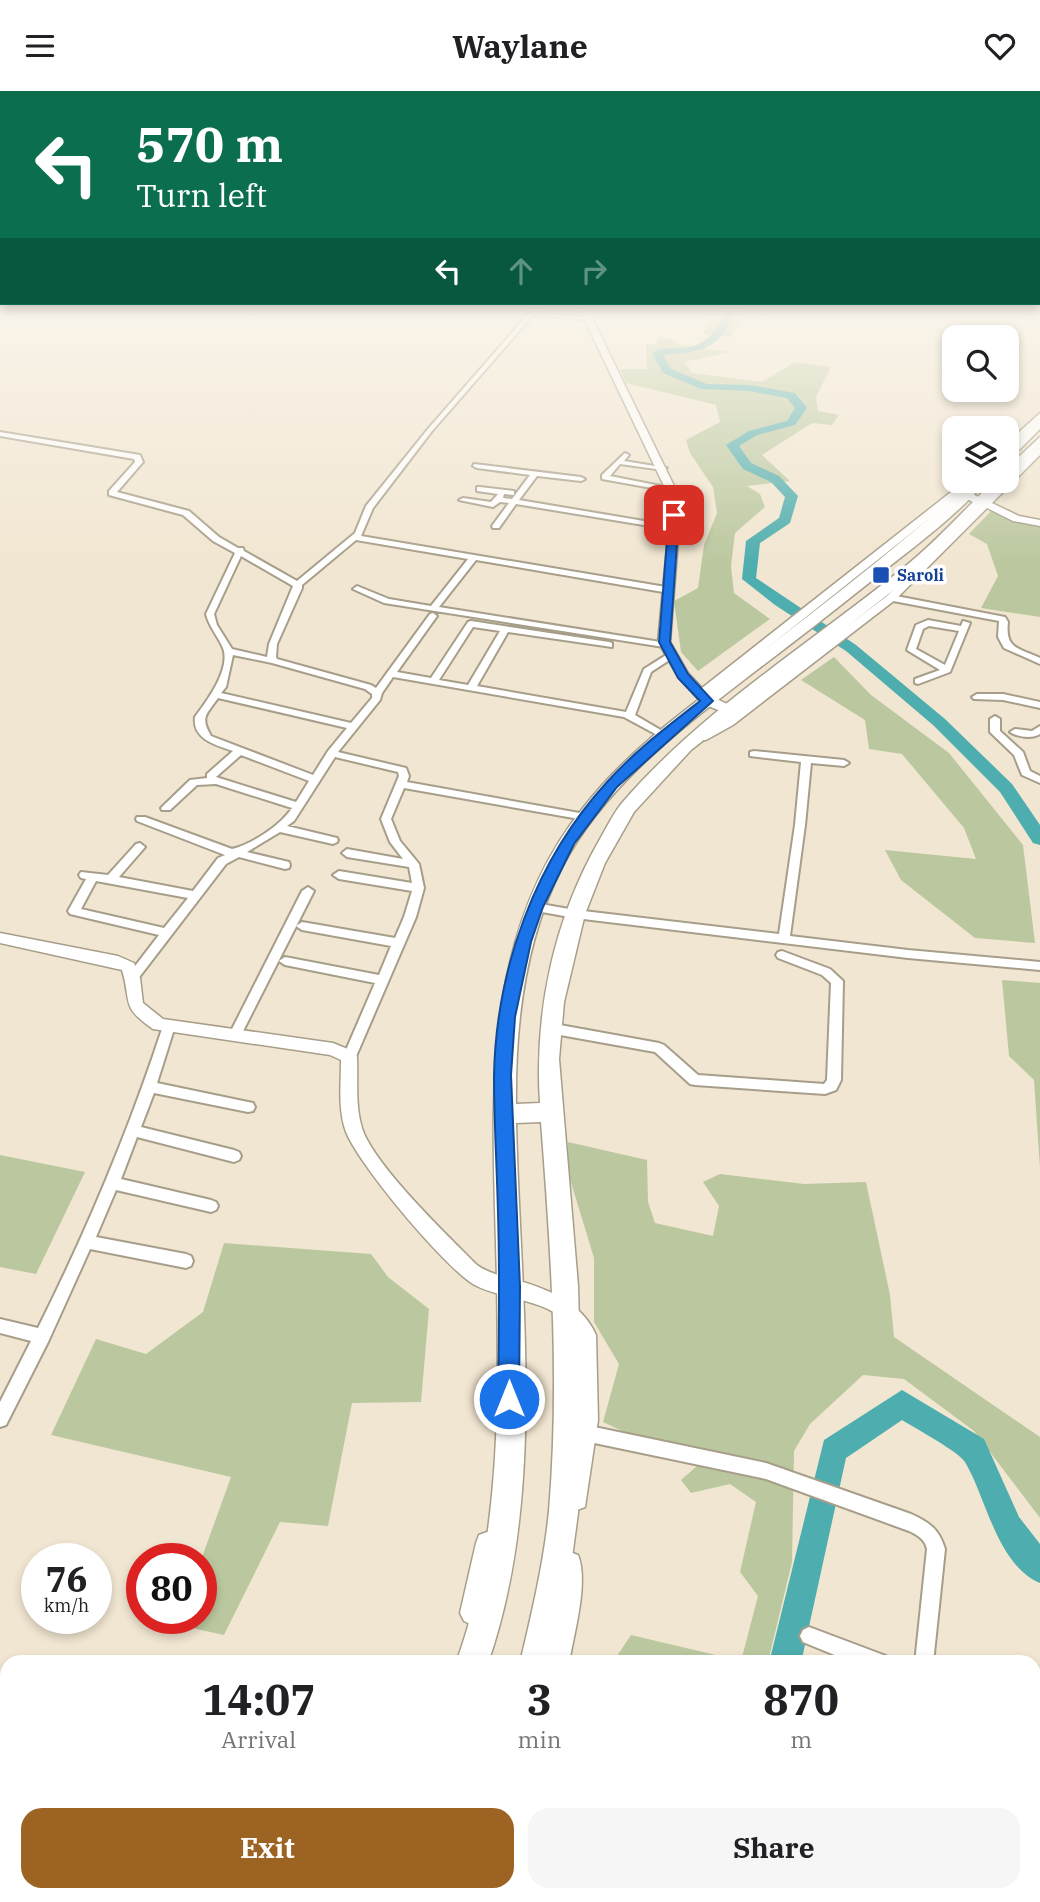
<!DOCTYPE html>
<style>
:root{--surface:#fff;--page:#f6f6f6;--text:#202124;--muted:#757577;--accent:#9d6323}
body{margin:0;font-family:"IBM Plex Serif",serif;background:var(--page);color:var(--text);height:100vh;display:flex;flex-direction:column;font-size:26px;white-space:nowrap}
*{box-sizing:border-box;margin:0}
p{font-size:23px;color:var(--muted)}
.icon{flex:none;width:38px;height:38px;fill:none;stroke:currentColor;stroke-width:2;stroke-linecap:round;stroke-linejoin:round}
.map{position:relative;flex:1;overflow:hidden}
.drawer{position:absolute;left:0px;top:1564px;width:1041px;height:247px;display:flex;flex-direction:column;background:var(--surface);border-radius:21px 21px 0 0;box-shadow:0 4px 10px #0003}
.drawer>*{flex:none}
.banner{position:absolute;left:0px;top:0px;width:1041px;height:214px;box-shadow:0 4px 10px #0003;background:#0b6e4f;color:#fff;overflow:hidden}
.controls{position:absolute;left:942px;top:234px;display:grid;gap:14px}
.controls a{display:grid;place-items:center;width:77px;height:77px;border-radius:14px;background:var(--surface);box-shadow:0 4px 10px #0003;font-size:35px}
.speed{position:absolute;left:21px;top:1452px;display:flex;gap:14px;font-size:35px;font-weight:700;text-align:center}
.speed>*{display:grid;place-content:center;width:91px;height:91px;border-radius:50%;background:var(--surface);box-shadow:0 4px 10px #0003;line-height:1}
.speed small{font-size:18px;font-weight:400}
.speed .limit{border:10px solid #d22;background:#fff;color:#111}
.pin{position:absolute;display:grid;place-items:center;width:60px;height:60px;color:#fff;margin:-30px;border-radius:14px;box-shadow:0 4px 10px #0006}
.me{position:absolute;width:77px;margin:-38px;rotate:0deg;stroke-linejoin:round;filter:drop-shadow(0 0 5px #0008)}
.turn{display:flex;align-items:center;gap:24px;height:147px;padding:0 21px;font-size:32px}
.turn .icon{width:91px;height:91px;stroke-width:2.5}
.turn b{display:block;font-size:49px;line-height:60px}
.lanes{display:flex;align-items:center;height:66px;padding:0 21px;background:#0003;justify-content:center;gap:35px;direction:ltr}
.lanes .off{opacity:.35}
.eta{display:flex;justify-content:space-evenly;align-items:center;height:119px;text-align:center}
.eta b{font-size:42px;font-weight:700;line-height:49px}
.action{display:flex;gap:14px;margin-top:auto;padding:14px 21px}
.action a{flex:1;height:80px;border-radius:21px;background:var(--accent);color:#fff;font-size:28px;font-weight:700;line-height:80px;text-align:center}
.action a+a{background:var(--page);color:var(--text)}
header{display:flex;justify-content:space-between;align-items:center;height:91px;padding:0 21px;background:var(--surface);font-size:32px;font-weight:700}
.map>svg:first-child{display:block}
.green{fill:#bbc89f}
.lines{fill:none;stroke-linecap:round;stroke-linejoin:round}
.river{fill:#4eadae;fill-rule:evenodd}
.minor-casing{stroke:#a79e8a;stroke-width:4}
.tertiary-casing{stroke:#a79e8a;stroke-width:3}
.trunk-casing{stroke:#a79e8a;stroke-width:3}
.minor{fill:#fff;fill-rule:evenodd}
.tertiary{fill:#fff;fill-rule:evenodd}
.trunk{fill:#fff;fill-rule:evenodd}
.route{fill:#1a73e8;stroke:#114b97;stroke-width:2}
.transit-dot{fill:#1a4fb4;stroke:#fff;stroke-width:2.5}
.labels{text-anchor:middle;stroke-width:7;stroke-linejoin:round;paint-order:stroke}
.far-transit-label{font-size:16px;font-weight:bold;fill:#164399;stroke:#fff;text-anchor:start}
</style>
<header><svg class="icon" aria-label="menu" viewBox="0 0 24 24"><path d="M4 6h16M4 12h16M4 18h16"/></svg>Waylane<svg class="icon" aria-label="heart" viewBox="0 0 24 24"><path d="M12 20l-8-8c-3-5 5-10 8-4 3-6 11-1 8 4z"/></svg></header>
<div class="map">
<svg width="1040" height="1811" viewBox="0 0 1040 1811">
<rect width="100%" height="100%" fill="#f1e6d1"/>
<!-- green -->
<g class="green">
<path d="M716,219H748L730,246L702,243Z"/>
<path d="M658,248H672L679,254L731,261L684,271L692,282L762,291L795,271L831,276L816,306L818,320L839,324L832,334L812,332L762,364L790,390L747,395L760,403L765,416L735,442L731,475L734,502L770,528L698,580L681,561L674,510L698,497L704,454L717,422L713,396L690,362L686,349L720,331L716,314L626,292L620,278H647L646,253H656Z"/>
<path d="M991,420L1017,431L1040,435V526L981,517L998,485L987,453L969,443Z"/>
<path d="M834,566L871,604L949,662L1023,754L1035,852L975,847L901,789L885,759L976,768L964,737L902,663L869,658L865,629L801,589Z"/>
<path d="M1002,889L1040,892V1077L1034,989L1009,965Z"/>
<path d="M568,1051L647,1069L648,1111L655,1132L713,1145L719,1115L703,1091L720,1083L804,1093L866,1091L890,1204L894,1246L1040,1346V1427L974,1340L904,1288L863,1284L810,1333L794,1360L792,1471L768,1571H613L631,1544L741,1570L758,1505L740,1481L756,1411L730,1393L691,1402L681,1389L697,1375L603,1331L619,1273L594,1231V1167L566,1075Z"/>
<path d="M0,1064L85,1081L36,1183L0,1176Z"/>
<path d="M224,1152L371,1163L388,1186L429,1218L421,1311L352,1312L328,1435L280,1431L224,1544L178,1534L180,1528H201V1469L231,1386L51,1344L96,1248L146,1263L203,1221Z"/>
</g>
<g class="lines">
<!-- river -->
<g class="river">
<path d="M726,219H736C719,260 703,260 663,264L671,278L707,293L749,294L795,302L807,317L795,334L757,344L739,355L751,372L779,385L798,405L790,432L760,452L756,487L856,554L945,628L1012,693L1040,734V754L1033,752L1000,701L933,634L846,560L775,514L742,488L746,450L779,427L785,406L771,391L743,378L726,354L749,340L787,330L795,317L787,307L749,300L701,298L663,282L652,262C660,257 670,257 680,257C705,257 717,240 726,219Z"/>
<path d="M902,1299L984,1348L1019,1426L1040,1453V1492C997,1474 986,1406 965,1371C959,1361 915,1337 902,1329L846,1367L801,1572H769L824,1349Z"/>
<path d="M757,1804H793L796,1811H760Z"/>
</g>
<defs>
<g id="minor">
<path d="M530,221L591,227L588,229L533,224L432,340L373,417L361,445L672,497V501L669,502L476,469L439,516L667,552L670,553V557L384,512L353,498L357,495L389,508L431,515L468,468L356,449L302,494V497L277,553L276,566L277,568L371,594L376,597L430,523L433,522L437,525L397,581L431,587L468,531L471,530L609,551L612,552V556L508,541L477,595L626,621L644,578L671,561L675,564L674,566L651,581L635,624L669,644L667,646H661L624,626L393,586L382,602L380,609L338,661L406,677L409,685L407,691L585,723L590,726L589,728L585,729L404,697L391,728L400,750L419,773L424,797L416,826L354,970H344L343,966L375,892L285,874L279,870L285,866L379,884L391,855L302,839L296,835L302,831L395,847L404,826L412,800L339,788L333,784L339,780L412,792L409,776L347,766L342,762L347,758L403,768L390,751L381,728L399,685L398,681L335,666L294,730L287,735L337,747L338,749L337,751L333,753L280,741L247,761L289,771L290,774L289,777L285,778L239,766L226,773L137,889H129L127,886L129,883L159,844L70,823L68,820L86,788L81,787L79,784L81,781L108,784L136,753L140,752L145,756L119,786L193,800L218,767L225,764L137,730L136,728L137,726H145L232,758C252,753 280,735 292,717L216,693L197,694L170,719H162L161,717L190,689L207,687V683L233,660C216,654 192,648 195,626C207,610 231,578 223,557C218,545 209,536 206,523L235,462L213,450L183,424L109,404V400L135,371L134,368L0,345V341L140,364L143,371L117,401L189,420L219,446L238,457H243L244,460L297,490L355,442L366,415L428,338ZM241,465L293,495L269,553L267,566L232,558L217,534L214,523ZM473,536L500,540L468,594L439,589ZM233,564L272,572L365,598L372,603V607L351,632L221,602L226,596ZM218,607L347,637L328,660L313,684L211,645C200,626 206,624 218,607ZM241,664L309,690L296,711L216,686ZM96,790L188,807L164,837L81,818Z"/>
<path d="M625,362L629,364L624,370L667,377L663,379L620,373L610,385L671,397H674V401L602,388V384Z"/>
<path d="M474,373L581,386L585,388L581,390L537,385L519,409L674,435L678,437L674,439L516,413L499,437H493L492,435L509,412L500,411L493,416L459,409L463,407L491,411L498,403L477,400V396H480L514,400V404L504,403L503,407L512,408L530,384L477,377L473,375Z"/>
<path d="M891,504L1005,526L1008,531C1005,558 1018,557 1040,567V573L1004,557L998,546L999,530L888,509V505Z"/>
<path d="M928,529L961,535L963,530L970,532L950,581L918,593L915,592V588L940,579L907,559L916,534ZM929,535L959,540L945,574L916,558L923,538Z"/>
<path d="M977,603H1003L1040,611V617L1003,609L974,608L972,606Z"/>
<path d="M995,625L1000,628V640L1023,661L1030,680L1040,685V692L1022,684L1014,664L990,641V628Z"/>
<path d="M1040,635V643C1033,648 1017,646 1010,641L1015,638L1032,640Z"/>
<path d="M754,660L844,669L849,672L844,675L811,672L805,734L790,845L908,859L1040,871V879L908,867L575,827L531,819L529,816L531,813L535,812L575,819L779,843L795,734L801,671L750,665V661Z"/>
<path d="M308,796L314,800L241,944L239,947H231L229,944L302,800Z"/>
<path d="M782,860L830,878L843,890L841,989L836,999L825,1003L695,994L690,993L655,961L549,942L545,940L543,937L545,934L549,932L659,952L664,954L698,984L824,993L827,989L831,892L822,884L778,867L776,864L778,861Z"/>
<path d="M169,930L173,932L175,935L157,992L248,1011L253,1012L255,1016L253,1020L248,1021L154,1002L141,1036L234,1059L239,1061L241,1065L239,1069L234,1071L137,1046L121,1088L211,1109L216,1111L218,1115L216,1119L211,1121L116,1099L96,1146L186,1163L191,1165L193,1170L191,1175L186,1177L90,1158L48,1251L6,1334L0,1336V1311L31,1250L0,1242V1228L38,1237C87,1139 129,1039 163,935L165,932Z"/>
<path d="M580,1333L766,1372L911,1423C929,1431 939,1438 945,1458L933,1572H915L927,1458C925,1448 917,1444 909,1440L766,1388L580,1349L574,1347L572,1341L574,1335Z"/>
<path d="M809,1536L886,1565L888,1572H854L803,1551L800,1545L803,1539Z"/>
<path d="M1034,1618L1040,1620V1640L1034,1638Z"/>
<rect x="888" y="1804" width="20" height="7"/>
<path d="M973,1804H1008L1010,1811H975Z"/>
</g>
<g id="tertiary">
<path d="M580,219H588L676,399L680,424L670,551L688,582L702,597L965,390H976L965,399L984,409L1040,356V364L992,412L1019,425L1040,429V435L1013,430L987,417L895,509L733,634L706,649H698V643L731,624L703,613L679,587L658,551L670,424L666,399ZM959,404L979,414L887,505L738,618L708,604Z"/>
<path d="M1040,322V330L1006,361V353Z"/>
<path d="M0,842L118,865L134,872L140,887L143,912L163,928L333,952L355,961L357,966C358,989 355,1014 362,1037C373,1073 448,1145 477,1174C488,1182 499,1184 512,1188C546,1197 581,1210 596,1244L598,1329L585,1416L577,1419L569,1416L566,1408C570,1382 576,1355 578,1329C579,1311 577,1293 577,1276C576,1266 578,1253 575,1244C560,1207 501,1210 473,1193C444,1175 355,1070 345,1038C338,1016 341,992 341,969L330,964L153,938C120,915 132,912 122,879L0,852Z"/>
<path d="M487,1441L495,1444L498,1452L484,1522L480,1530L472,1534L464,1530L460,1522L476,1452L479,1444Z"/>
<path d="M570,1461L578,1464C589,1490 574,1543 569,1572H545L556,1508L559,1472L562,1464Z"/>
<path d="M467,1804H494L492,1811H465Z"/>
</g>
<g id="trunk">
<path d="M1040,329V338L1019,359H1011V353Z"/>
<path d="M1040,346V357L915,482L691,659L634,721L605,772L585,823L564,911L559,968L578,1195L582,1346L578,1422L568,1497L552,1572H520C532,1521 544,1471 549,1420C560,1290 551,1160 541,1031L516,1032C520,1207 547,1403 488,1572H456C500,1452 499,1318 497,1192C494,1029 474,853 583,717C630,656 695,612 755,566C829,509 903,452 972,390H986C955,427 908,460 870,491C830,523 790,554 749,585C679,639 604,696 562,776C525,849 515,933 516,1013L540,1012C534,921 554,828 600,748C607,736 613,723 622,712C701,620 808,554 902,478C935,452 964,419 994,390H1006V378Z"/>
<path d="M348,1804H385L382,1811H345Z"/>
<path d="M434,1804H470L467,1811H431Z"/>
</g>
</defs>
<!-- minor casing -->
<use href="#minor" class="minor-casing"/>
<!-- tertiary casing -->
<use href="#tertiary" class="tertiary-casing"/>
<!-- trunk casing -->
<use href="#trunk" class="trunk-casing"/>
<!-- minor -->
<use href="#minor" class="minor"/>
<!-- tertiary -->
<use href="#tertiary" class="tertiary"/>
<!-- trunk -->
<use href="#trunk" class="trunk"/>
</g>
<!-- sky -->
<linearGradient id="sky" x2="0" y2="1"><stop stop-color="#6ab1d1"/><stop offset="0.46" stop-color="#f9f4ea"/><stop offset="1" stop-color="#f9f4ea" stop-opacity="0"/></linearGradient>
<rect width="1040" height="473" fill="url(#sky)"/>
<!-- route -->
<path class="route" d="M674,421L679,424L670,551L688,583L713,610L617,696L574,753L543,816L531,851L515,926L511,984L520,1196L519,1308L516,1315L509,1318L501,1315L498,1308C499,1246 500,1184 498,1123C497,1077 494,1031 494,985C496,878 535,769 608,690C635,660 668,635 700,610L678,587L659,551L669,424Z"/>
<!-- markers -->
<rect class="transit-dot" x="872" y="475" width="18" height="18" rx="3.5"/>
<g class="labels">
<!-- far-transit labels -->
<g class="far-transit-label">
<text x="897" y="490">Saroli</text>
</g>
</g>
</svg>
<div class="controls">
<a><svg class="icon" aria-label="search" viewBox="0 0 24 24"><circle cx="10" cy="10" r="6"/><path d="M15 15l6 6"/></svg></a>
<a><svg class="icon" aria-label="layers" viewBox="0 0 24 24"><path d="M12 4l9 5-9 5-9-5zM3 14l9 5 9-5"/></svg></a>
</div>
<div class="speed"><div>76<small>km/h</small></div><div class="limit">80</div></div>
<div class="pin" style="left:674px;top:424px;background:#d93025"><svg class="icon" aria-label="arrive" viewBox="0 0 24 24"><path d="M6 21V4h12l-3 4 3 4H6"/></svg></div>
<svg class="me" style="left:509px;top:1308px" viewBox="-20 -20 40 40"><circle r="17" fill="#1a73e8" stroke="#fff" stroke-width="3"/><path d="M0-11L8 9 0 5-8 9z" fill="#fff"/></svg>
<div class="banner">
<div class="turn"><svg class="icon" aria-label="left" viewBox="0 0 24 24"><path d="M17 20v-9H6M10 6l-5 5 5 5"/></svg><div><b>570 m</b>Turn left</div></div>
<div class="lanes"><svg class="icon" aria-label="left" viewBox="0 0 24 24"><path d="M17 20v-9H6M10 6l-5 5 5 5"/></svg><svg class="icon off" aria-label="ahead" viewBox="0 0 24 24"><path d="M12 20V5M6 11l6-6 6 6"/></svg><svg class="icon off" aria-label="right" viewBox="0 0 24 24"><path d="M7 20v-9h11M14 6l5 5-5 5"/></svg></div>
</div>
<section class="drawer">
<div class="eta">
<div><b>14:07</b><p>Arrival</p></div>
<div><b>3</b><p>min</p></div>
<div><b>870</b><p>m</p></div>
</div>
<div class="action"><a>Exit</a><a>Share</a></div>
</section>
</div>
